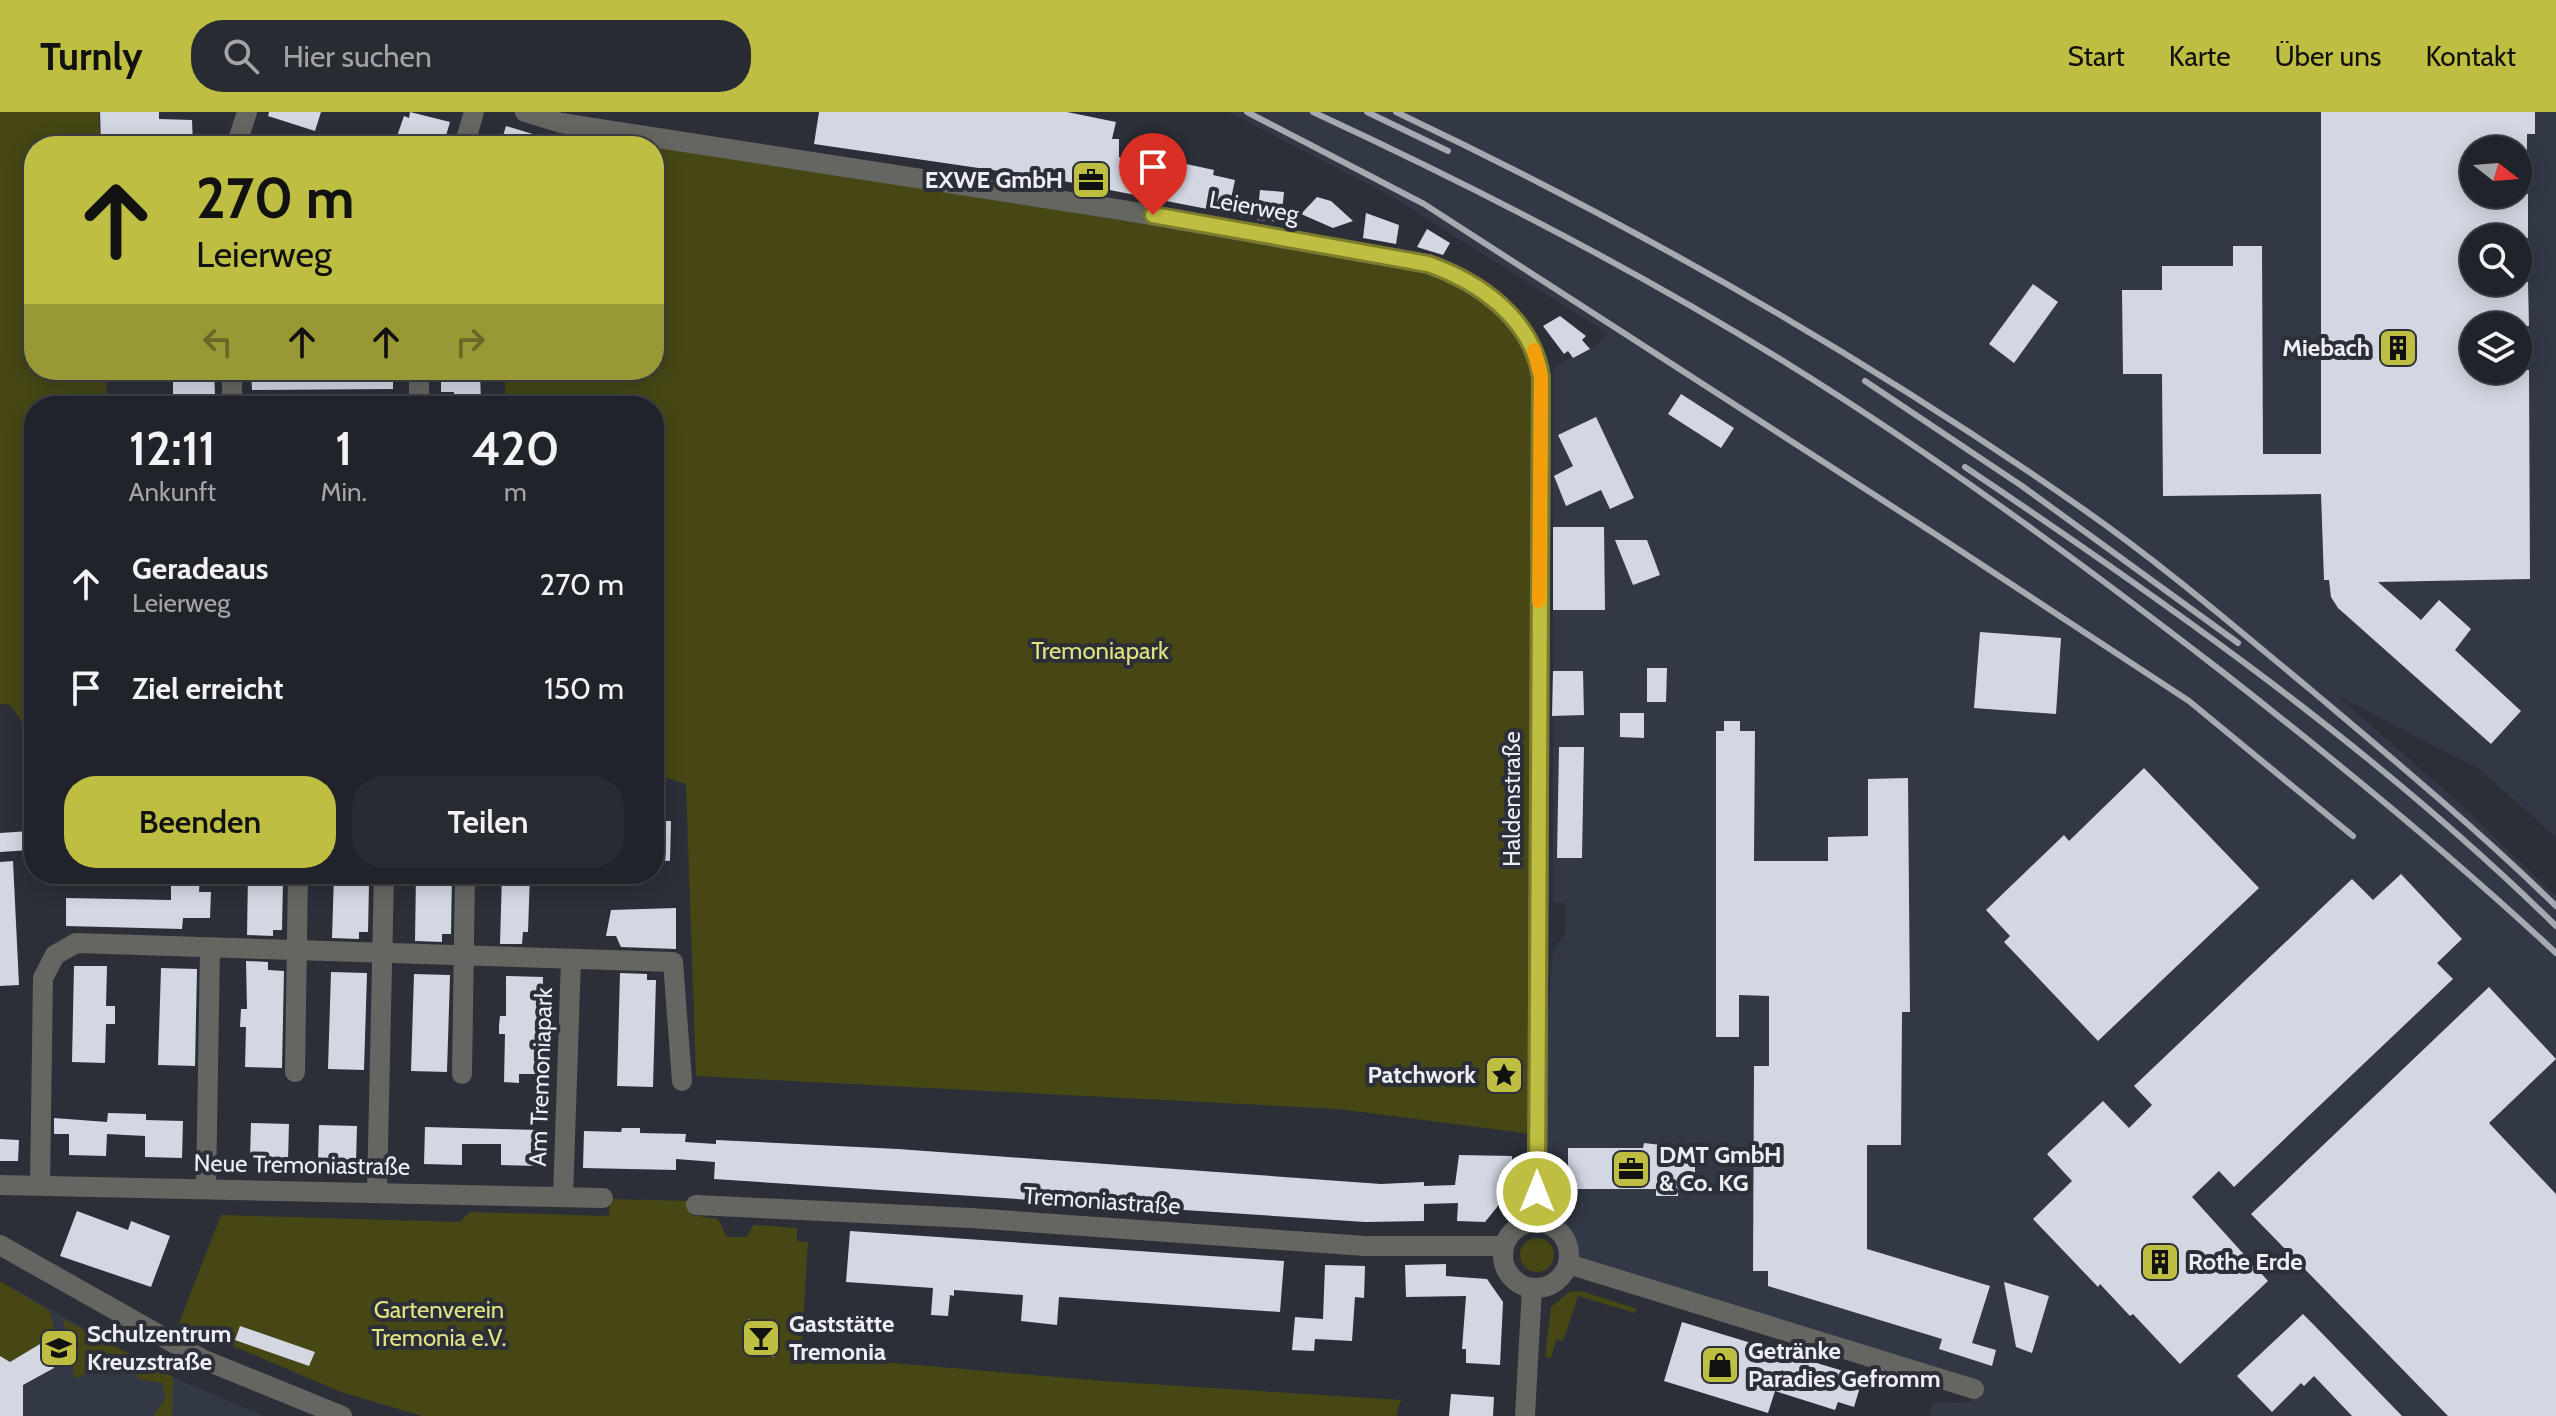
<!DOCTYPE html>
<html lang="de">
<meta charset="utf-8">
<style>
:root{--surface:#21232a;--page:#292b32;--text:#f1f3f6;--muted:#a2a4a8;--line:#3e4047;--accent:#bebf42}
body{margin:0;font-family:Cabin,sans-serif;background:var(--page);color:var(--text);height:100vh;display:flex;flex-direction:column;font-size:30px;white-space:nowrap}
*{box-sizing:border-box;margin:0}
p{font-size:26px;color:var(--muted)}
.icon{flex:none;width:44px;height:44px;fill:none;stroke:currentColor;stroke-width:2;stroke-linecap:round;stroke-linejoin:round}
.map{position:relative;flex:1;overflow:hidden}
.drawer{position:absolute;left:24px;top:284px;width:640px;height:488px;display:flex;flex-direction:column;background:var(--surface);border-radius:32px;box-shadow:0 4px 20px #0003,0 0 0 2px var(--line)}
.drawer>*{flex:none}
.top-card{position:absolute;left:24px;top:24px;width:640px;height:244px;border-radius:32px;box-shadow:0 4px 20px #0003,0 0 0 2px var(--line);background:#bebf42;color:#111;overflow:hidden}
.needle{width:52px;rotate:107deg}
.tools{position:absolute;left:2460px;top:24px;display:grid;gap:16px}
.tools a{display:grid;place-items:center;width:72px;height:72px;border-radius:50%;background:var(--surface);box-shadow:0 4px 20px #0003,0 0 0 2px var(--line);font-size:40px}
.pin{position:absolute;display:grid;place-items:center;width:68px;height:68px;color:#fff;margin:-82px -34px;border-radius:50% 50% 50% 0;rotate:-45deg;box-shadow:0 0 8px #0007}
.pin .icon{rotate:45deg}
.me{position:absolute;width:88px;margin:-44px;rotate:0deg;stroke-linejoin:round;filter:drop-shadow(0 0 6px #0008)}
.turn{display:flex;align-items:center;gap:28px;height:168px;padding:0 40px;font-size:36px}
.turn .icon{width:104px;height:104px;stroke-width:2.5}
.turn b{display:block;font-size:56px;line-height:68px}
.lanes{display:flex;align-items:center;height:76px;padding:0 40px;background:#0003;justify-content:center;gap:40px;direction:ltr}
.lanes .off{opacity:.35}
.eta{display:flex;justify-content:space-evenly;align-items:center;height:136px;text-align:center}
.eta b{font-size:48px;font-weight:600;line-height:56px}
.cta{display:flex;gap:16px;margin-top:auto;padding:16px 40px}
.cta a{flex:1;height:92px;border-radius:32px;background:var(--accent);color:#111;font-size:32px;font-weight:600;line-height:92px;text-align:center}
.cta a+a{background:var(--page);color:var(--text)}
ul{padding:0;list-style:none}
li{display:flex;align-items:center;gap:24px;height:104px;padding:0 40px}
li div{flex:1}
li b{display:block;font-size:30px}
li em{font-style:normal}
header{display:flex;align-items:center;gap:48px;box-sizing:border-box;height:112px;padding:0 40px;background:var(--accent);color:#111}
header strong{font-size:38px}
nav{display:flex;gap:44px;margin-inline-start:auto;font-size:28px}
.search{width:560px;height:72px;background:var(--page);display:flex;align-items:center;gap:20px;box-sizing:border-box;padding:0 28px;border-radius:32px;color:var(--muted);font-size:30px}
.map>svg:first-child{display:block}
.built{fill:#323846;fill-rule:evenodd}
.green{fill:#464715}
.building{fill:#d3d7e2}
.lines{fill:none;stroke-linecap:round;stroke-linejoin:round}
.street{stroke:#656561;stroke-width:20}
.rail{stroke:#a7a9b1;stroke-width:6}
.route-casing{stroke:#7c7c2b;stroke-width:20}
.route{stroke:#bebf42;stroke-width:14}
.slow{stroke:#f59e0b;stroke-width:14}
.labels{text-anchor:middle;stroke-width:8;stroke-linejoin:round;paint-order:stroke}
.poi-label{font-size:24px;font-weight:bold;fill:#eceef4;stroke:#2c2f38;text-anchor:start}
.street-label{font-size:24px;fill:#eceef4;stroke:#2c2f38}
.park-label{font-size:24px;fill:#e1e381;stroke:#2c2f38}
</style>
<header>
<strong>Turnly</strong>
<div class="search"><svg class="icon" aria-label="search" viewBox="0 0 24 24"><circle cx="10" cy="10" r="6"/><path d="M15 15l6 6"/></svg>Hier suchen</div>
<nav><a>Start</a><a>Karte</a><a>Über uns</a><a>Kontakt</a></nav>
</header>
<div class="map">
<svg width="2556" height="1304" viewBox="0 0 2556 1304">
<rect width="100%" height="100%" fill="#2c2f38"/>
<!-- built -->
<g class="built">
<path d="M1228,0H2556V725L2478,656L2339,585L2450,683L2556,784V1304H1929L1934,1291L1971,1290L1974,1278L1573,1148V1130L1567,1120L1542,1103L1540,1001L1553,839L1566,819V791L1553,790V260L1554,255L1600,231L1607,221L1393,85ZM2474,38H2518V82H2474ZM2474,126H2518V170H2474ZM2474,214H2518V258H2474Z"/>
<path d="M0,1169L173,1265L264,1304H0Z"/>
</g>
<!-- green -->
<g class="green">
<path d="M0,0H99L100,34H34V258H106L107,294H34V627L10,593L0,592Z"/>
<path d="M604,22L1428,155L1494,192L1533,245L1532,1022L1338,997L696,964L686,672L654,662V294H505V258H654V34H604Z"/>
<path d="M610,1087L692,1089L691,1103L718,1107L727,1125H747L753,1113L797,1116V1129L808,1130L801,1243L1103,1269L1401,1288L1396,1304H422L341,1280L179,1211L221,1103L460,1110L470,1100L609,1104Z"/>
<circle cx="1537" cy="1143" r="17"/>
<path d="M0,1169L50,1199L62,1253L54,1256L40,1232L10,1250L0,1244Z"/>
<path d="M1581,1179L1637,1197L1635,1201L1578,1184L1563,1229L1556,1228L1551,1246L1545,1245L1551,1195L1569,1180Z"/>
<path d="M63,1207L173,1265L172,1304H153L165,1288L163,1271L138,1267L132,1254L114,1248L75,1267Z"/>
</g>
<!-- building -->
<g class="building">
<path d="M100,0H159V7L192,8L193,34H101Z"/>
<path d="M269,0H321L315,19L268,4Z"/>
<path d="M410,0L450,10L443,34H407L395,30L404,4L409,6Z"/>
<path d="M819,0H1067L1116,10L1112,27H1119V45L1166,54L1168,48L1214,58L1213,63L1235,68L1228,101L1053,67L814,32Z"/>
<path d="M2321,0H2535V22H2527V38H2474V82H2528V126H2474V170H2528L2529,214H2474V258H2529L2530,467L2378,470L2421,508L2439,488L2471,517L2455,538L2521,599L2491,632L2338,496L2331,485L2329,468H2324L2321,382L2163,384L2162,262H2123L2122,178H2162V154H2233V134H2262L2263,342H2321Z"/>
<path d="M506,14L559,30V34H500Z"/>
<path d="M1260,78L1284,80L1281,110L1257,108Z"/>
<path d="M1317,85L1331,89L1353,109L1333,116L1301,102Z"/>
<path d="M1366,101L1399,113L1396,132L1363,126Z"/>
<path d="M1427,117L1450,131L1443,143L1417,135Z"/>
<path d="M2033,172L2058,190L2014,251L1989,232Z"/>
<path d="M1560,204L1586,224L1582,228L1590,237L1573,246L1568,239L1564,242L1543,214Z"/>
<path d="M173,258H214L215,283L173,284Z"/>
<path d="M251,258H393V277L252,278Z"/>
<path d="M441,258H480L481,294H454V280H441Z"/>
<path d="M1681,282L1734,316L1721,336L1668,302Z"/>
<path d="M1596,305L1634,386L1610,397L1601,378L1566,394L1554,364L1573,354L1558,323Z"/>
<path d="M1553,415H1604L1605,498H1553Z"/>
<path d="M1615,428H1647L1660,463L1633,473Z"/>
<path d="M1980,520L2061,526L2056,602L1974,596Z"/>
<path d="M1647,556H1667L1666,590H1647Z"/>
<path d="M1553,559H1583L1584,603L1552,604Z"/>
<path d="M1620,601H1644V626L1620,625Z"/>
<path d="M1724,609H1740V619H1755L1754,749H1828V725L1868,724V667L1908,666L1910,900H1902L1901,1033H1867V1137L1990,1174L1972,1231L1996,1238L1992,1254L1939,1237L1942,1227L1768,1174V1159H1753L1754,954H1769V884L1739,883V925H1716V619H1724Z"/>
<path d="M1559,635H1584L1582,746H1557Z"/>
<path d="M2144,656L2259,776L2098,929L2004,830L2010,824L1986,798L2064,723L2069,729Z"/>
<path d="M654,709H671L670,749L654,748Z"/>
<path d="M30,719L31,738L0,740V721Z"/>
<path d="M13,749L19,873L0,874V750Z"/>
<path d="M171,762H200L199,780H211L210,806H183L182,817L66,814V786L171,788Z"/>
<path d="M248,762H274V769H283L282,818H273V824L247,823Z"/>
<path d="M334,762H360V771H369L368,820H359V827L332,826Z"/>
<path d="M416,762H452L451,822H442V830L415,829Z"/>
<path d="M502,762H530L528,820H523L522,832H500Z"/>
<path d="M2401,762L2462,827L2437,851L2453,867L2234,1075L2219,1059L2192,1085L2268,1169L2180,1252L2133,1202L2130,1204L2100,1172L2098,1175L2033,1107L2072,1069L2047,1042L2103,989L2129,1016L2152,993L2134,974L2352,767L2373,788Z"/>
<path d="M676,796V837L621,835L616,824H606L611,798Z"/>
<path d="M246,849L268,850V858L284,859L282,956L245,955L246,915H240L241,897H247Z"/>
<path d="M74,854H107L106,894H115V912H106L105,951L72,950Z"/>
<path d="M161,856L197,857L195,954L158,953Z"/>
<path d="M331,860L367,861L364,958L328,957Z"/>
<path d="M620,861L647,862V868H656L653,975L617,974Z"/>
<path d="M414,862L450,863L447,960L411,959Z"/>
<path d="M506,864L543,865L541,962H519V971L504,970L505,922H499V914L500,904H506Z"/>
<path d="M2489,875L2556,947L2489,1011L2556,1082V1304H2448L2251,1102Z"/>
<path d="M108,1001L146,1002V1008L183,1009L182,1046L145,1045V1024L107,1022L106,1044L69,1043V1022H54V1006L107,1010Z"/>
<path d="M251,1011L289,1012L288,1048L250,1047Z"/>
<path d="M319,1013L357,1014L356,1050L318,1049Z"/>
<path d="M425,1015L539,1018L538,1054L501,1053V1032H462V1053L424,1052Z"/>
<path d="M622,1016H640V1021L686,1022L685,1030L716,1032V1028L898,1037L1381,1072L1424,1070V1074L1455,1073L1459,1043L1512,1044L1514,1074L1485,1110L1457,1109L1458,1091L1424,1092V1109L1365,1110L714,1067L715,1050L676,1047V1058L583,1056L584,1019L621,1020Z"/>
<path d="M0,1027L19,1028L18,1049H0Z"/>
<path d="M1644,1031L1695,1037V1078H1678V1084H1656V1077H1568V1036H1643Z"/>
<path d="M77,1099L128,1118L131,1109L170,1124L151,1175L60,1144Z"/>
<path d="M850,1119L1284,1149L1280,1200L1059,1185L1057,1213L1021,1209L1023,1183L954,1178V1184L950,1183L948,1204L931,1203L933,1176L846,1170Z"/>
<path d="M1446,1152V1164L1487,1167L1503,1190L1500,1253L1466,1251V1237H1462L1466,1184L1406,1185L1405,1153Z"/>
<path d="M1325,1153L1365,1154L1364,1186L1355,1185L1352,1229L1315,1227L1314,1239L1292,1238L1295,1205L1323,1207Z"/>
<path d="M2004,1170L2049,1184L2032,1241L2016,1235Z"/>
<path d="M2303,1202L2313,1212L2402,1304H2352L2314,1264L2304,1274L2301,1271L2272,1300L2237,1264Z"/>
<path d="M748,1207L777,1209L774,1245L745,1243Z"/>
<path d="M1682,1210L1863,1265L1854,1295L1838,1290L1835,1298L1775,1279L1768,1301L1664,1269Z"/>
<path d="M240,1214L315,1240L309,1254L235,1228Z"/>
<path d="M40,1232L54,1256L23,1273V1304H0V1244L10,1250Z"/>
<path d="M1451,1282L1494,1285L1493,1304H1449Z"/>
</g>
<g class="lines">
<!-- street -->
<g class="street">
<path d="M525,0L561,11L1122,98L1428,152C1479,170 1532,207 1541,265L1537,1110"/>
<path d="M236,34L247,0"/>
<path d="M464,34L474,0"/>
<path d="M232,258V294"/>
<path d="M419,258V294"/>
<path d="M295,960L298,762"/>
<path d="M462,962L465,762"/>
<path d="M0,1073L603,1086"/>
<path d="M40,1073L43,866L55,843L76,831L673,850L682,969"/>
<path d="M206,1077L210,837"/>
<path d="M377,1081L384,762"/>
<path d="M563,1085L571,847"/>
<path d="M696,1093L971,1106L1365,1134H1504"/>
<circle cx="1536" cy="1143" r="33"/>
<path d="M0,1133L202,1247L342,1304"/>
<path d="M1568,1152L1974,1277"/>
<path d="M1525,1304L1532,1176"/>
</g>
<!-- rail -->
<g class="rail">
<path d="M1247,0L1424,92L1938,424L2189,589L2353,724"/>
<path d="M1313,0C1475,75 1635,157 1788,252C1938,345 2080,450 2220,558C2335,648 2449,741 2556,841"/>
<path d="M1367,0L1448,39"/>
<path d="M1396,0C1634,113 1867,246 2083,397C2163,453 2236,516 2311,578C2394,648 2478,718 2556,794"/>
<path d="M1865,269L2022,374L2238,531"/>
<path d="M1965,355C2172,494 2378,639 2556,814"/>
</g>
</g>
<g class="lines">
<defs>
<path id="route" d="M1153,103L1428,152C1479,170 1532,206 1541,265L1537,1080"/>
</defs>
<!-- route casing -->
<use href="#route" class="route-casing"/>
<!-- route -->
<use href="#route" class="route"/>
<!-- slow -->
<path class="slow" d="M1534,238L1541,265L1539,489"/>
</g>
<!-- icons -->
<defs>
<symbol id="office-square" viewBox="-11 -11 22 22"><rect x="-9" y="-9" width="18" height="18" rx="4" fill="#bebf42" stroke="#2c2f38"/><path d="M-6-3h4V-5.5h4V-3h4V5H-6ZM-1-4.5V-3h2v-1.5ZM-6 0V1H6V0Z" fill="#111"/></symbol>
<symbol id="building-square" viewBox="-11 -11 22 22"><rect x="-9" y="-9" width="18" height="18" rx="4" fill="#bebf42" stroke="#2c2f38"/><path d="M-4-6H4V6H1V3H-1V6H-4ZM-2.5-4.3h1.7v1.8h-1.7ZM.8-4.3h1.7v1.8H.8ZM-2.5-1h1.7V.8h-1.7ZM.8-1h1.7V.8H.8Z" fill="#111"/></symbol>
<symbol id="sight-square" viewBox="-11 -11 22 22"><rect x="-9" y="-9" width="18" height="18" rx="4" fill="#bebf42" stroke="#2c2f38"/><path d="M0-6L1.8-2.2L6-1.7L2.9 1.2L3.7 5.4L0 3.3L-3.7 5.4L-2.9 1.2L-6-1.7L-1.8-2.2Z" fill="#111"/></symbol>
<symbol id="bar-square" viewBox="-11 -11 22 22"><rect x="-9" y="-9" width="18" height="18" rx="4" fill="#bebf42" stroke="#2c2f38"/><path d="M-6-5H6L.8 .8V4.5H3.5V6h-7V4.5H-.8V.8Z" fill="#111"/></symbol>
<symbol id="school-square" viewBox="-11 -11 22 22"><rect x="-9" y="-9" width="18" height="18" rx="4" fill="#bebf42" stroke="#2c2f38"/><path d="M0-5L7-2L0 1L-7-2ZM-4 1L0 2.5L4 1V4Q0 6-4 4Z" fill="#111"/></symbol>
<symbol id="shop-square" viewBox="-11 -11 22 22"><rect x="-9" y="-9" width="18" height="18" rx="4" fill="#bebf42" stroke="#2c2f38"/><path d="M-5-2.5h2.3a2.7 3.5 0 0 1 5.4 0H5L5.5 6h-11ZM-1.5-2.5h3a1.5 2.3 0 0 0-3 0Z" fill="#111"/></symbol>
</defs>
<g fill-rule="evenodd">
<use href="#office-square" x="1069" y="46" width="44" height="44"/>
<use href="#building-square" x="2376" y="214" width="44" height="44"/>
<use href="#sight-square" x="1482" y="941" width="44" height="44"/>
<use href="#office-square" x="1609" y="1035" width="44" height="44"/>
<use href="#building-square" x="2138" y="1128" width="44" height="44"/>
<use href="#bar-square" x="739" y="1204" width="44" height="44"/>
<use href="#school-square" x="37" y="1214" width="44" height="44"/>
<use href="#shop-square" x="1698" y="1231" width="44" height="44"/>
</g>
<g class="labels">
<!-- poi labels -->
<g class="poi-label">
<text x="1063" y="76" text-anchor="end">EXWE GmbH</text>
<text x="2370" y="244" text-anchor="end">Miebach</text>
<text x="1476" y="971" text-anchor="end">Patchwork</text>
<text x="1659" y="1051">DMT GmbH<tspan x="1659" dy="28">&amp; Co. KG</tspan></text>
<text x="2188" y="1158">Rothe Erde</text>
<text x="789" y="1220">Gaststätte<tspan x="789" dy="28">Tremonia</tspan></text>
<text x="87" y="1230">Schulzentrum<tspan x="87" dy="28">Kreuzstraße</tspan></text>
<text x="1748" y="1247">Getränke<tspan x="1748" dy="28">Paradies Gefromm</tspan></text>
</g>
<!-- street labels -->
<g class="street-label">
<text transform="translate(1254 95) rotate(10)" y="8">Leierweg</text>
<text transform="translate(1512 687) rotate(-90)" y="8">Haldenstraße</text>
<text transform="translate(541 965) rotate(-88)" y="8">Am Tremoniapark</text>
<text transform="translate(302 1053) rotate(1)" y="8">Neue Tremoniastraße</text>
<text transform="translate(1102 1089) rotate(4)" y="8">Tremoniastraße</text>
</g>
<!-- park labels -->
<g class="park-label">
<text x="1100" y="547">Tremoniapark</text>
<text x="439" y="1206">Gartenverein<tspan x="439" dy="28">Tremonia e.V.</tspan></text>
</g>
</g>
</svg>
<div class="tools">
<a><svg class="needle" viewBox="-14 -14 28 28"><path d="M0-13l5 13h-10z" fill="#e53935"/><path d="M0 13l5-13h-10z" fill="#a2a4a8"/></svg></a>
<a><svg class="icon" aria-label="search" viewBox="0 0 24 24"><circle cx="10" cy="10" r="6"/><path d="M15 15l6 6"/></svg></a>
<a><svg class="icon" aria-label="layers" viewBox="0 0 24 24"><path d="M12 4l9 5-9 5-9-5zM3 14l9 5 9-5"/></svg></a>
</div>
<div class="pin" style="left:1153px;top:103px;background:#d93025"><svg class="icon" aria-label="arrive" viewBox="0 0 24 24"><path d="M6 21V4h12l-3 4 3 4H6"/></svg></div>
<svg class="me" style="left:1537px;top:1080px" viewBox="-20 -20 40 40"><circle r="17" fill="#bebf42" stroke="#fff" stroke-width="3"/><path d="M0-11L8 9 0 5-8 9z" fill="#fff"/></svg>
<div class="top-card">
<div class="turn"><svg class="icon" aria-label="ahead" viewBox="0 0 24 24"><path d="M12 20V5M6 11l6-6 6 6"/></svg><div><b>270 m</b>Leierweg</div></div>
<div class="lanes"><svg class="icon off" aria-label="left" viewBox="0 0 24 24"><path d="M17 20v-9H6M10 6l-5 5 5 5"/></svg><svg class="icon" aria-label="ahead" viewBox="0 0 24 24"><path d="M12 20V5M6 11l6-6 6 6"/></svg><svg class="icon" aria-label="ahead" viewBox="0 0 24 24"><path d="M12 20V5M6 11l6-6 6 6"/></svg><svg class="icon off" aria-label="right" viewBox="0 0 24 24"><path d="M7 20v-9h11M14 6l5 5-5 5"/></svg></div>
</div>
<section class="drawer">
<div class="eta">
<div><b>12:11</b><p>Ankunft</p></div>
<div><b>1</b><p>Min.</p></div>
<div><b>420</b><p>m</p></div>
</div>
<ul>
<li><svg class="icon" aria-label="ahead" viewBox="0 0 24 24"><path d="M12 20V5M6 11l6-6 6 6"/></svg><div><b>Geradeaus</b><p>Leierweg</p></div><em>270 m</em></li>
<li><svg class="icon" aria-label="arrive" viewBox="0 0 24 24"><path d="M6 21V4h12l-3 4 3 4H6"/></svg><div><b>Ziel erreicht</b></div><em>150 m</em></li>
</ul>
<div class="cta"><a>Beenden</a><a>Teilen</a></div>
</section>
</div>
